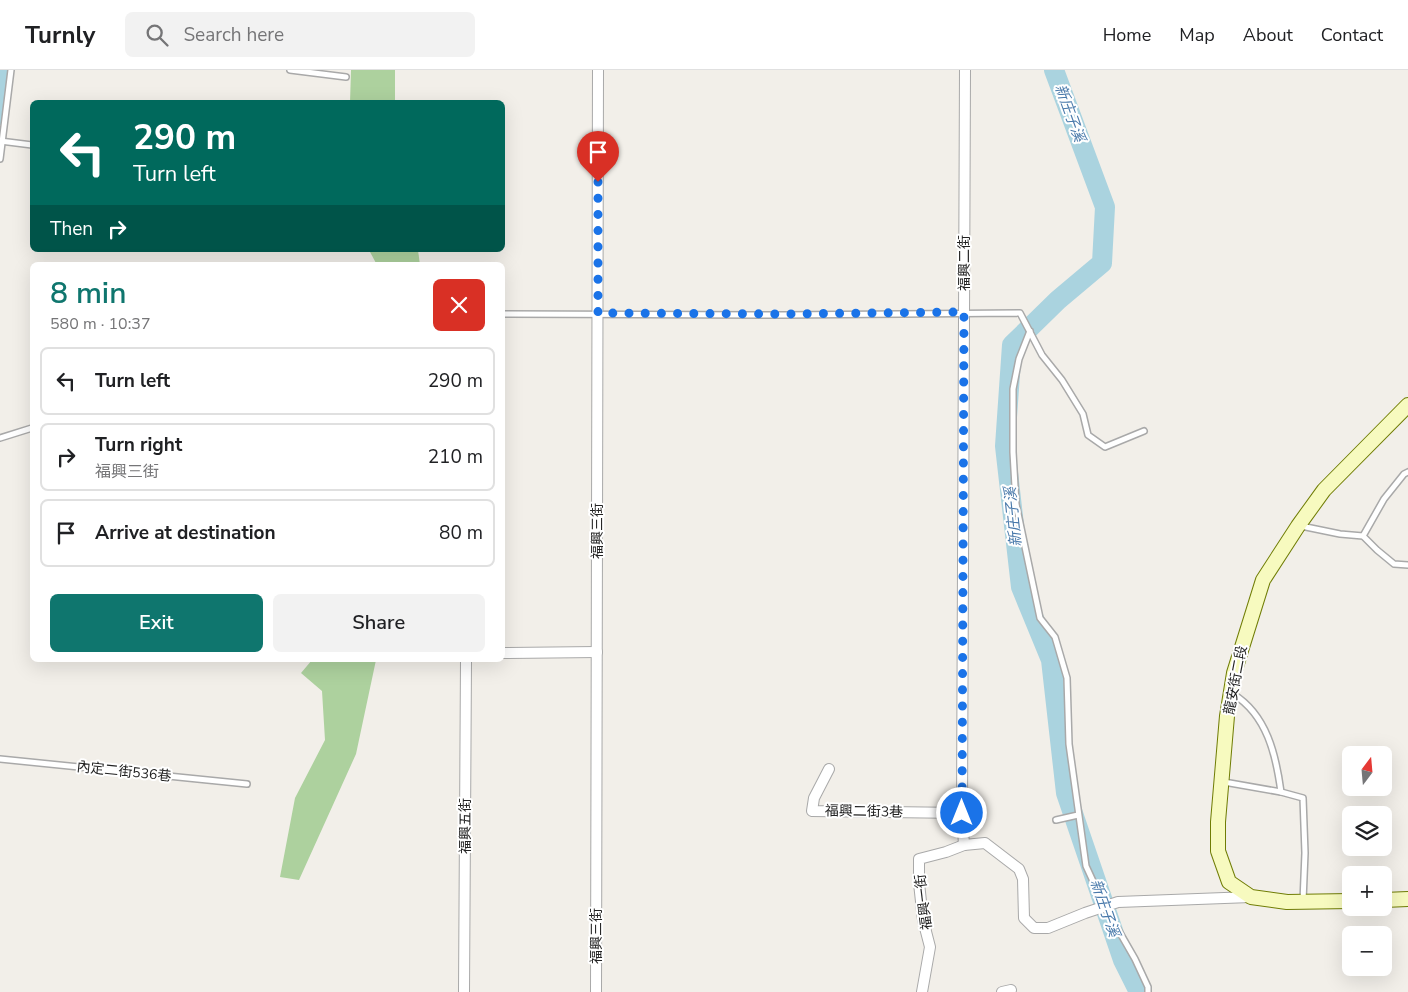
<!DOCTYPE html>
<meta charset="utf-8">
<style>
:root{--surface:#fff;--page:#f2f2f2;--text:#202124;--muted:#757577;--line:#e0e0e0;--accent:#0f766e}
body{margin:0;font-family:"Nunito Sans","Noto Sans TC",sans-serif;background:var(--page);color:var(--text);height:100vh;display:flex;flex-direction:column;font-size:19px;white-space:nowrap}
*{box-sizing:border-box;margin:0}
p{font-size:16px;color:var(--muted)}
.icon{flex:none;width:28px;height:28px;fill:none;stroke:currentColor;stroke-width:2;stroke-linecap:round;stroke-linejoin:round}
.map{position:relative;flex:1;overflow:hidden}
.panel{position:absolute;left:30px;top:192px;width:475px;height:400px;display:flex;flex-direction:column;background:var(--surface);border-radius:8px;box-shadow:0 5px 20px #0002}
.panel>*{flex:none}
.hud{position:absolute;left:30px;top:30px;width:475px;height:152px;border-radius:8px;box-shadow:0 5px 20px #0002;background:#00695c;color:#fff;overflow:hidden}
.needle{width:32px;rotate:16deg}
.tools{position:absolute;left:1342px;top:676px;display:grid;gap:10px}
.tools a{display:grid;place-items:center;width:50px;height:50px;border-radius:8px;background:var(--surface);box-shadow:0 5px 20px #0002;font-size:25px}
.pin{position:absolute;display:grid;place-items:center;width:42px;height:42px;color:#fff;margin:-51px -21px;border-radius:50% 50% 50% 0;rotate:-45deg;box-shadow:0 0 5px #0007}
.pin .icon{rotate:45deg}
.me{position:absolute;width:55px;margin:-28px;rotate:0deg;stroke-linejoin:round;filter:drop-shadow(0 0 4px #0008)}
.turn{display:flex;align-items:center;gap:18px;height:105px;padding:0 20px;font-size:22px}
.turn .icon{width:65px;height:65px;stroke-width:2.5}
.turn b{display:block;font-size:35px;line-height:42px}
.then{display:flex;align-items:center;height:48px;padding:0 20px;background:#0003;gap:10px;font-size:19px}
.round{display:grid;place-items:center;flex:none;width:52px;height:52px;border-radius:8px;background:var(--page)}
.overview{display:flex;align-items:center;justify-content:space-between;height:85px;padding:0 20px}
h1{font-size:30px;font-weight:600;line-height:38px;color:var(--accent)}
.cta{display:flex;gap:10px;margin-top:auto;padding:10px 20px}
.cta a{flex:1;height:58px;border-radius:8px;background:var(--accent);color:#fff;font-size:20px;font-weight:600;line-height:58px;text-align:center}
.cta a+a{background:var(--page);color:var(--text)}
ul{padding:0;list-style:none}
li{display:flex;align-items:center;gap:15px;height:68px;margin:0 10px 8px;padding:0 10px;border:2px solid var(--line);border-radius:8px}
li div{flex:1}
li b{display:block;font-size:19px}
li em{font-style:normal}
header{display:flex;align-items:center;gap:30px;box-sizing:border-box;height:70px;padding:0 25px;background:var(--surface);border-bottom:1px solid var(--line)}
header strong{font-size:24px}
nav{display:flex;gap:28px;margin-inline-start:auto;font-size:18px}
.search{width:350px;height:45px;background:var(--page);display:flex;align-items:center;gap:12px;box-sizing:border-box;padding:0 18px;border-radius:8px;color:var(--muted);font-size:19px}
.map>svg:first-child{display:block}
.forest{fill:#add19e}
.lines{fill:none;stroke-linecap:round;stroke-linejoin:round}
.canal{stroke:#aad3df;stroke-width:12}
.river{stroke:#aad3df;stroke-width:20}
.lane-casing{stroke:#a9a9a9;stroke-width:8}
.street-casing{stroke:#a9a9a9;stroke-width:12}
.secondary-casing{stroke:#707d05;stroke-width:16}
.lane{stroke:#fff;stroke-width:5}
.street{stroke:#fff;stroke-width:10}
.secondary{stroke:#f7fabf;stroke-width:14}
.route{stroke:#1a73e8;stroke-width:9;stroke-dasharray:0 16.2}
.labels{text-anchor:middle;stroke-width:4;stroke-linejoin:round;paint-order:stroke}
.street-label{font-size:14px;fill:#222;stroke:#fff}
.water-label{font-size:15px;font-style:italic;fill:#4a7aab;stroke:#fff}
</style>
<header>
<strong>Turnly</strong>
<div class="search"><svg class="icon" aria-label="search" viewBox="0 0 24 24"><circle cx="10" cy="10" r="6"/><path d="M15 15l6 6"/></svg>Search here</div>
<nav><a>Home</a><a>Map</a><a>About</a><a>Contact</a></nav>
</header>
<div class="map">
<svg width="1408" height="922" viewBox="0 0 1408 922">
<rect width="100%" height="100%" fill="#f2efe9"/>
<!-- forest -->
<g class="forest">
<path d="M351,0H395V32H350Z"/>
<path d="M369,180H418L420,195H377Z"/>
<path d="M312,590H376L356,684L299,810L280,807L295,728L325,670L322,621L301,603Z"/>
</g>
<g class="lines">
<!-- canal -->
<path class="canal" d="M0,49L6,0"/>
<!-- river -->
<path class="river" d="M1054,0L1105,137L1102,193L1058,230L1012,275L1005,376L1021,517L1051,590L1066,723L1123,890L1139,922"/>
<defs>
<g id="lane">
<path d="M290,0L346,7"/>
<path d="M0,71L32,75"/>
<path d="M0,89L11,0"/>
<path d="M502,244L783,245L1020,243L1042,285L1062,310L1083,344L1088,365L1105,377L1144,361"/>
<path d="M1030,261L1019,289L1013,319V382L1016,434L1040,548L1055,567L1067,608L1069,674L1086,796L1104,835L1135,889L1148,917V922"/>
<path d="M0,368L32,358"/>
<path d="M1301,456L1340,464L1363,466L1377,480L1394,494L1408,495"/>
<path d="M1363,466L1384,429L1404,404L1408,402"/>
<path d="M1233,624C1267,645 1276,685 1281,722"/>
<path d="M0,689L247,714"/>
<path d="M1224,712L1281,722L1303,728L1305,783L1303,831"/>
<path d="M1056,750L1078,745"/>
</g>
<g id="street">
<path d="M502,583L597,582"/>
<path d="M829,699L814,728L812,741L962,743"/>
<path d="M964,775L962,743L965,0"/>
<path d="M464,922L466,590"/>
<path d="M596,922L598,0"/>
<path d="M922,922L930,877L923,850L919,813V789L946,782L964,775L985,773L1019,799L1023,809L1024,848L1034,858H1048L1085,843L1118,832L1251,827"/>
<path d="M1002,922L1011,920"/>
</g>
<g id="secondary">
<path d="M1384,830L1408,829"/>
<path d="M1351,831L1287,832L1251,827L1229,812L1218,781V752L1227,646L1234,603L1263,510L1298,456L1324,420L1408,335"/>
</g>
</defs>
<!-- lane casing -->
<use href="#lane" class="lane-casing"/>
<!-- street casing -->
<use href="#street" class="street-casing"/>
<!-- secondary casing -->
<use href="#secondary" class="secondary-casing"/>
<!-- lane -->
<use href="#lane" class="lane"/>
<!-- street -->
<use href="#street" class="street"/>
<!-- secondary -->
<use href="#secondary" class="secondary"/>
</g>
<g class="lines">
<!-- route -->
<path class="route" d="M598,112V243L783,244L964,242L962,743"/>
</g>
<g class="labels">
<!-- street labels -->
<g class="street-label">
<text transform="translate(964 193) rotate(-90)" y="5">福興二街</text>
<text transform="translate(597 461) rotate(-90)" y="5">福興三街</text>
<text transform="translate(1235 610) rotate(-79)" y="5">龍安街二段</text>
<text transform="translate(124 701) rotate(6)" y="5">內定二街536巷</text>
<text transform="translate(864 741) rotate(1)" y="5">福興二街3巷</text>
<text transform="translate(465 756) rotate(-90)" y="5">福興五街</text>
<text transform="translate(923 832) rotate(-97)" y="5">福興一街</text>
<text transform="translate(596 866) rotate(-90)" y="5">福興三街</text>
</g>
<!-- water labels -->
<g class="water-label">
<text transform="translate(1070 43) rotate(70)" y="5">新庄子溪</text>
<text transform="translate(1013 447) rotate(-96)" y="5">新庄子溪</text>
<text transform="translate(1105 838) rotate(71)" y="5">新庄子溪</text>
</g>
</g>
</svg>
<div class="tools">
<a><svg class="needle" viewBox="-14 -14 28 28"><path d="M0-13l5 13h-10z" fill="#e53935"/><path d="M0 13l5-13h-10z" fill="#757577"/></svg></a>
<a><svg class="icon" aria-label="layers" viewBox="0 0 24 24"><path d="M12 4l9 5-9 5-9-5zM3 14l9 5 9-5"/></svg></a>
<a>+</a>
<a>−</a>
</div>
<div class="pin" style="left:598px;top:112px;background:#d93025"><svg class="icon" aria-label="arrive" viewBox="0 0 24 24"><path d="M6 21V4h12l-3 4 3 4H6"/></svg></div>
<svg class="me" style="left:962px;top:743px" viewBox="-20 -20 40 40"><circle r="17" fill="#1a73e8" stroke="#fff" stroke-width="3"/><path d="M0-11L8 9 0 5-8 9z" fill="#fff"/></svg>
<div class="hud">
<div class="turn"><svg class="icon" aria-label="left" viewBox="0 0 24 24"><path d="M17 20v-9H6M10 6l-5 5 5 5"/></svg><div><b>290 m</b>Turn left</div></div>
<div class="then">Then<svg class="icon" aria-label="right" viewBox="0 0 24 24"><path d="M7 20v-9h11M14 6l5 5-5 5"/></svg></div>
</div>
<section class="panel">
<div class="overview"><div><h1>8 min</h1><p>580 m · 10:37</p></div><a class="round" style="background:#d93025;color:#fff"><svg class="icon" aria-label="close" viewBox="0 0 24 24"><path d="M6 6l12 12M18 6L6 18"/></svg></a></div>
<ul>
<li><svg class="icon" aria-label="left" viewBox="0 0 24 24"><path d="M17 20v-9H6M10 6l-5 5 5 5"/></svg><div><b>Turn left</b></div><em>290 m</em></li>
<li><svg class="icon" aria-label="right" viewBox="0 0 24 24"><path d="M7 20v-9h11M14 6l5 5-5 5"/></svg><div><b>Turn right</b><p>福興三街</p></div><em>210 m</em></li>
<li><svg class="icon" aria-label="arrive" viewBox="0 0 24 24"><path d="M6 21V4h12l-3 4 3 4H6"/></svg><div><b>Arrive at destination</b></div><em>80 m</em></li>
</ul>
<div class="cta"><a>Exit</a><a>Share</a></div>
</section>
</div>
